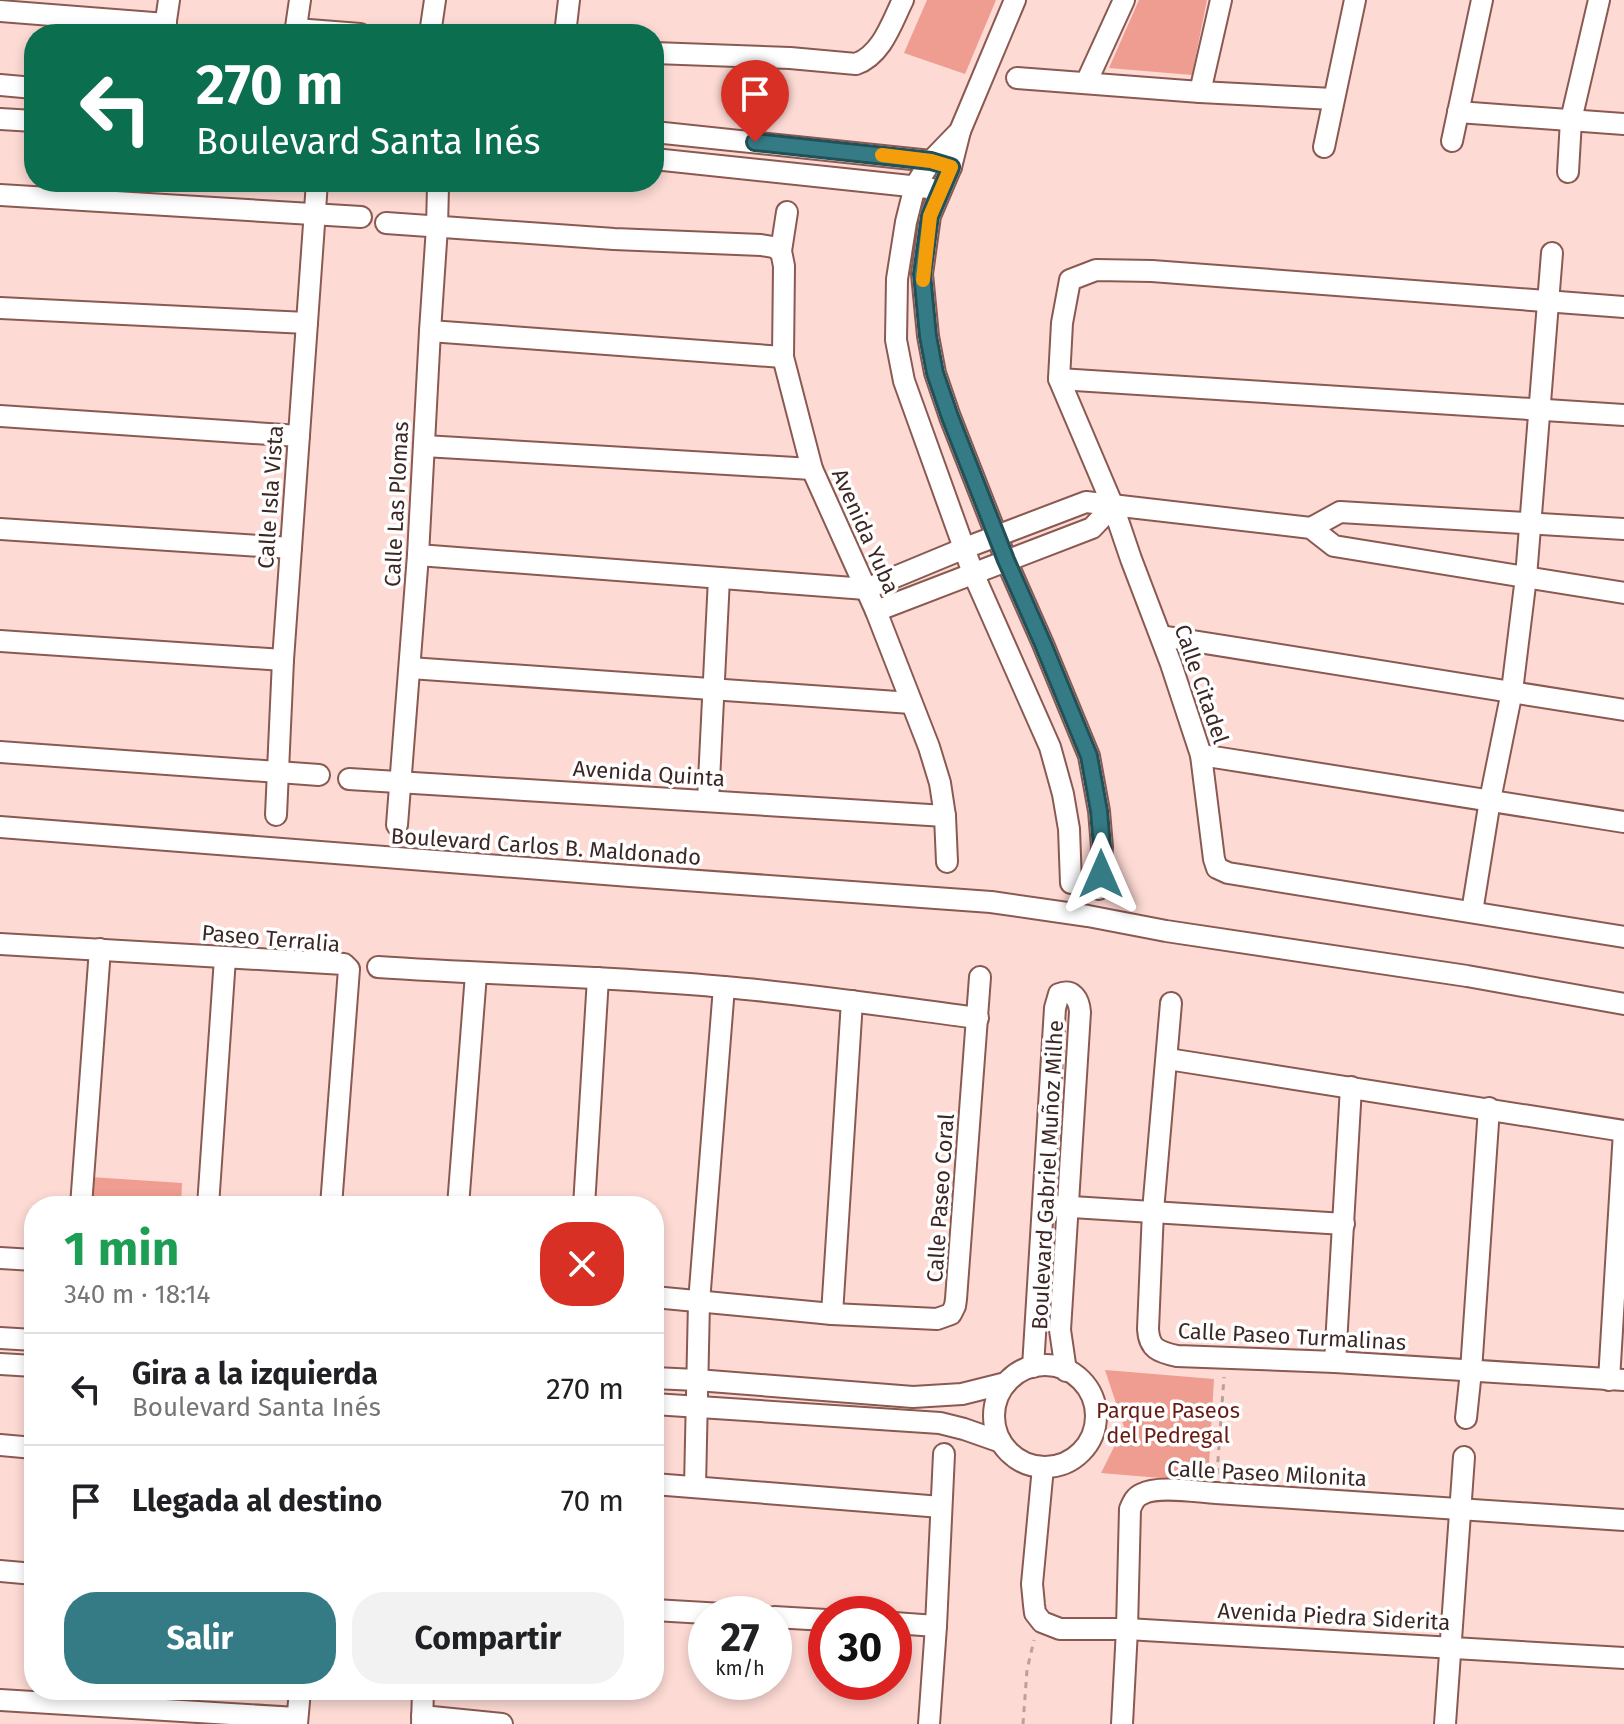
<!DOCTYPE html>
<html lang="es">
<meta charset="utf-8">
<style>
:root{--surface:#fff;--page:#f2f2f2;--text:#202124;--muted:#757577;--line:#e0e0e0;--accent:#347b86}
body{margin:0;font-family:"Fira Sans",sans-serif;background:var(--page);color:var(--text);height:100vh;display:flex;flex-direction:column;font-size:30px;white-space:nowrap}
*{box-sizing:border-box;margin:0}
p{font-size:26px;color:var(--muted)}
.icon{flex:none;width:44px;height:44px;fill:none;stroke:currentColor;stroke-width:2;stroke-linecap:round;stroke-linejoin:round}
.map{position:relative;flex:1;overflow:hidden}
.panel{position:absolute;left:24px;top:1196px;width:640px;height:504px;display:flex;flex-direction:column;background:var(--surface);border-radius:32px;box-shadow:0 4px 12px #0003}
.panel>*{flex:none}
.guide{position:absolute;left:24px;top:24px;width:640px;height:168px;border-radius:32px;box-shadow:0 4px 12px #0003;background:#0b6e4f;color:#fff;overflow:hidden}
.speed{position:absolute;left:688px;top:1596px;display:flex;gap:16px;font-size:40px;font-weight:700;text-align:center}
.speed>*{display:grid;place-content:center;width:104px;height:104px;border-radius:50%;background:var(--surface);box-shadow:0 4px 12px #0003;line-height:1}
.speed small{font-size:20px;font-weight:400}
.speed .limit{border:12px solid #d22;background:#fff;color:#111}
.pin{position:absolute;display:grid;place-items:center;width:68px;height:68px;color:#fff;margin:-82px -34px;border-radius:50% 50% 50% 0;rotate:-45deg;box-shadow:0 0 8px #0007}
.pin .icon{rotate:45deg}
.me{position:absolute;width:88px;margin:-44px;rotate:0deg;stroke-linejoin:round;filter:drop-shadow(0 0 6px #0008)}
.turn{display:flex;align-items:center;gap:28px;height:168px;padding:0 40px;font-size:36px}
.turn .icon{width:104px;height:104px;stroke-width:2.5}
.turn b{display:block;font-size:56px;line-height:68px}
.round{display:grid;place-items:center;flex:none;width:84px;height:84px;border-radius:32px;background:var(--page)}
.head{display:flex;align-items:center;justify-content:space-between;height:136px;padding:0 40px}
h1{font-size:48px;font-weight:700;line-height:60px;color:#1e9e55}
.cta{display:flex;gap:16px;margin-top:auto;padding:16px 40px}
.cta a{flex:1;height:92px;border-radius:32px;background:var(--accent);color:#fff;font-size:32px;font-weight:700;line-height:92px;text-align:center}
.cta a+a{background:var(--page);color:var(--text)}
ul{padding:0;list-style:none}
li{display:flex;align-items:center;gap:24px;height:112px;padding:0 40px;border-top:2px solid var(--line)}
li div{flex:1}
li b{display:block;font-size:30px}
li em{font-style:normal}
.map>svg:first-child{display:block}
.green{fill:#ee9d90}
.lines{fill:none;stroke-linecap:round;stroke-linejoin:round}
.minor-casing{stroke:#8a5951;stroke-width:24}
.path{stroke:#bea09b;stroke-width:3;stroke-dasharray:6 6;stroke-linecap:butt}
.minor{stroke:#fff;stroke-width:20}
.route-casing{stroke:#225057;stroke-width:20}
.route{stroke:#347b86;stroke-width:14}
.slow{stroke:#f59e0b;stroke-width:14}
.labels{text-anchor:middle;stroke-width:7;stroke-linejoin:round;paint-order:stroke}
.street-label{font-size:22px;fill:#3c2724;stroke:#fff}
.park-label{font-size:22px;fill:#6a1c14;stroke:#fff}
</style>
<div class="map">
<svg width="1624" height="1724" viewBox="0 0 1624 1724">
<rect width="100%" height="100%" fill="#fddad4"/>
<!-- green -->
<g class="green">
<path d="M927,0H996L965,74L904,53Z"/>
<path d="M1139,0H1207L1192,75L1109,68Z"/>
<path d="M90,1177L182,1183L181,1206H88Z"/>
<path d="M1105,1370L1214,1379L1208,1482L1101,1473L1124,1427Z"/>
</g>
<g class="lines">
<defs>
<g id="minor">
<path d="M0,11L166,24"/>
<path d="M296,29L360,34"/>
<path d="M164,34L169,0"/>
<path d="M295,34L300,0"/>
<path d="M430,34L435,0"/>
<path d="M565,34L569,0"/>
<path d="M654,53L790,58L856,64C882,55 892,22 903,0"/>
<path d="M1017,78L1200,92L1333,99"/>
<path d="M1086,83L1124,0"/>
<path d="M0,85L34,88"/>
<path d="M1200,92L1221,0"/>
<path d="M1458,112L1624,124"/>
<path d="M0,119L34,121"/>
<path d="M960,131L951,167L930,216L922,274L928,336L935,373L950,417L1006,560L1043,644L1089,756L1099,811L1102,847L1099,889"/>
<path d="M654,132L931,161L960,131L1015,0"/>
<path d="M1452,141L1482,0"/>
<path d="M1324,147L1355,0"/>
<path d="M654,159L929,188"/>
<path d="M951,167L931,161L915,186L906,222L897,279L896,340L904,381L973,573L1050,747L1063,794L1069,829L1071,883"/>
<path d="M1568,172L1571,120L1599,0"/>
<path d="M0,195L361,217"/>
<path d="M787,212L781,251L784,266L783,357L812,469L876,611L929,747L940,783L945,816L947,862"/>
<path d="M386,223L614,239L761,245L773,247L781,251"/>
<path d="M1624,307L1152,271L1096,270L1070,280L1062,323L1059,379L1113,506L1131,559L1171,664L1201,755L1214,859L1217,868L1228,873L1624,937"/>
<path d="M0,308L307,323"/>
<path d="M430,331L783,357"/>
<path d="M1059,379L1624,415"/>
<path d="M0,416L299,436"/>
<path d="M424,446L812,469"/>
<path d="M1311,528L1340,512L1624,529"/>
<path d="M0,529L291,548"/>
<path d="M418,555L866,589L965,548L1086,502L1311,528L1334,546L1624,593"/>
<path d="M876,611L1092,528L1113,506"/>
<path d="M1161,636L1624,710"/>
<path d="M0,641L283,660"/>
<path d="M410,668L911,703"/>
<path d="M0,752L319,775"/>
<path d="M1201,755L1624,822"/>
<path d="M349,779L945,816"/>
<path d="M708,801L719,578"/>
<path d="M276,815L283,660L317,182"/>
<path d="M397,825L418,555L430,331L437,227L438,186"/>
<path d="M0,827L630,876L991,902L1088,916L1166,931L1467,976L1624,1004"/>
<path d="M1472,912L1490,800L1512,691L1526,577L1552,253"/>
<path d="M0,944L344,964L349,969L331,1206"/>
<path d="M378,967C493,975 609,976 724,987C809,994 893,1007 978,1018"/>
<path d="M1171,1003L1153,1211L1148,1329C1149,1349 1159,1352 1177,1356L1335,1362L1624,1380"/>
<path d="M1168,1059L1624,1131"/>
<path d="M81,1206L100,949"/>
<path d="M208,1206L225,958"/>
<path d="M458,1206L476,974"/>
<path d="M584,1206L598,978"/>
<path d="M1056,1206L1344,1224"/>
<path d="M0,1258L34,1260"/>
<path d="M654,1297L832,1314L937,1319L951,1314L955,1306L956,1299L980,977"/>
<path d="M832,1314L852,1001"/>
<path d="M0,1338L34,1340"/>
<path d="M1335,1362L1351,1087"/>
<path d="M0,1364L34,1366"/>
<circle cx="1045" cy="1416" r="51"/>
<path d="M1033,1367L1055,1008L1059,994C1073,988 1079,1000 1080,1012L1060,1330L1066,1371"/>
<path d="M654,1378L697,1380L913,1397L962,1394L1006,1383"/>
<path d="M1609,1380L1624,1131"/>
<path d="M654,1404L940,1423L964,1429L1001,1442"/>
<path d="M1466,1418L1471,1371L1489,1108"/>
<path d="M0,1445L34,1448"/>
<path d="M1043,1467L1032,1584L1034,1605L1035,1613L1042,1622L1060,1629H1127L1624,1658"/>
<path d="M654,1484L941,1507"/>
<path d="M695,1487L699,1302L724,987"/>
<path d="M0,1571L34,1574"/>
<path d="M654,1610L723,1614"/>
<path d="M774,1617L826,1620"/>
<path d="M894,1623L936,1626"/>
<path d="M0,1700L297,1718"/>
<path d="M422,1716L502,1724"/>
<path d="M297,1724L300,1690"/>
<path d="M422,1724L423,1690"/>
<path d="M929,1724L936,1626L944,1454"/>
<path d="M1122,1724L1127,1629L1130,1509C1133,1502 1135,1497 1142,1494C1158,1485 1197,1492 1216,1493L1624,1520"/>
<path d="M1445,1724L1464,1457"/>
</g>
</defs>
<!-- minor casing -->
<use href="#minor" class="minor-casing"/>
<!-- path -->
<g class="path">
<path d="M1217,1474L1224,1377"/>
<path d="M1023,1724L1027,1670L1034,1640"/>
</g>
<!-- minor -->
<use href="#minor" class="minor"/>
</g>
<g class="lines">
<defs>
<path id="route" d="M755,142L931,161L951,167L930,216L922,274L928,336L935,373L950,417L1006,560L1043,644L1089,756L1099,811L1102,847L1101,874"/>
</defs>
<!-- route casing -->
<use href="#route" class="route-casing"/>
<!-- route -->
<use href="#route" class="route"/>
<!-- slow -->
<path class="slow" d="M882,155L931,161L951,167L930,216L923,280"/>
</g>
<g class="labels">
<!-- street labels -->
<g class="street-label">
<text transform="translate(270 497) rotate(-86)" y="8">Calle Isla Vista</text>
<text transform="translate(396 504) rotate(-87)" y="8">Calle Las Plomas</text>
<text transform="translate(866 531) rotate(66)" y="8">Avenida Yuba</text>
<text transform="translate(1202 684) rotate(71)" y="8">Calle Citadel</text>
<text transform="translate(649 773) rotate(4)" y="8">Avenida Quinta</text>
<text transform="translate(546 846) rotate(4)" y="8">Boulevard Carlos B. Maldonado</text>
<text transform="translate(271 938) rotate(5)" y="8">Paseo Terralia</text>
<text transform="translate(1047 1175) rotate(-87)" y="8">Boulevard Gabriel Muñoz Milhe</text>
<text transform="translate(940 1198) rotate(-86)" y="8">Calle Paseo Coral</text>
<text transform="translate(1292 1336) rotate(3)" y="8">Calle Paseo Turmalinas</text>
<text transform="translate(1267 1473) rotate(3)" y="8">Calle Paseo Milonita</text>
<text transform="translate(1334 1616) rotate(3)" y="8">Avenida Piedra Siderita</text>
</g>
<!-- park labels -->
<g class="park-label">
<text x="1168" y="1418">Parque Paseos<tspan x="1168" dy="25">del Pedregal</tspan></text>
</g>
</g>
</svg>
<div class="speed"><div>27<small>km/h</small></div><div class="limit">30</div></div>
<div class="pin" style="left:755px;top:142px;background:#d93025"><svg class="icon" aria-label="arrive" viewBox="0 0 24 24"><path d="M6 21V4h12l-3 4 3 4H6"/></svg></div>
<svg class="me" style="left:1101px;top:874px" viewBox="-20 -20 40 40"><path d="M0-17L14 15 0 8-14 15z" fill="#347b86" stroke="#fff" stroke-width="4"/></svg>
<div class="guide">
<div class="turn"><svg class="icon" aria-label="left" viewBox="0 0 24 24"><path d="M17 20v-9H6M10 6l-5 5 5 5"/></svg><div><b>270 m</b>Boulevard Santa Inés</div></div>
</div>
<section class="panel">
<div class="head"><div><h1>1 min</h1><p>340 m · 18:14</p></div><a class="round" style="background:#d93025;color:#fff"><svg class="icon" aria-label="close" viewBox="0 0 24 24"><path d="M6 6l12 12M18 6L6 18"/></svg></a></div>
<ul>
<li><svg class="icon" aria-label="left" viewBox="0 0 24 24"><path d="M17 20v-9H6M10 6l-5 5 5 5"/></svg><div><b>Gira a la izquierda</b><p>Boulevard Santa Inés</p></div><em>270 m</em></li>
<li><svg class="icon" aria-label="arrive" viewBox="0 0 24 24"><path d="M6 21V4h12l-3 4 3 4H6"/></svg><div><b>Llegada al destino</b></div><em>70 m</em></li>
</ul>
<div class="cta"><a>Salir</a><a>Compartir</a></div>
</section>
</div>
